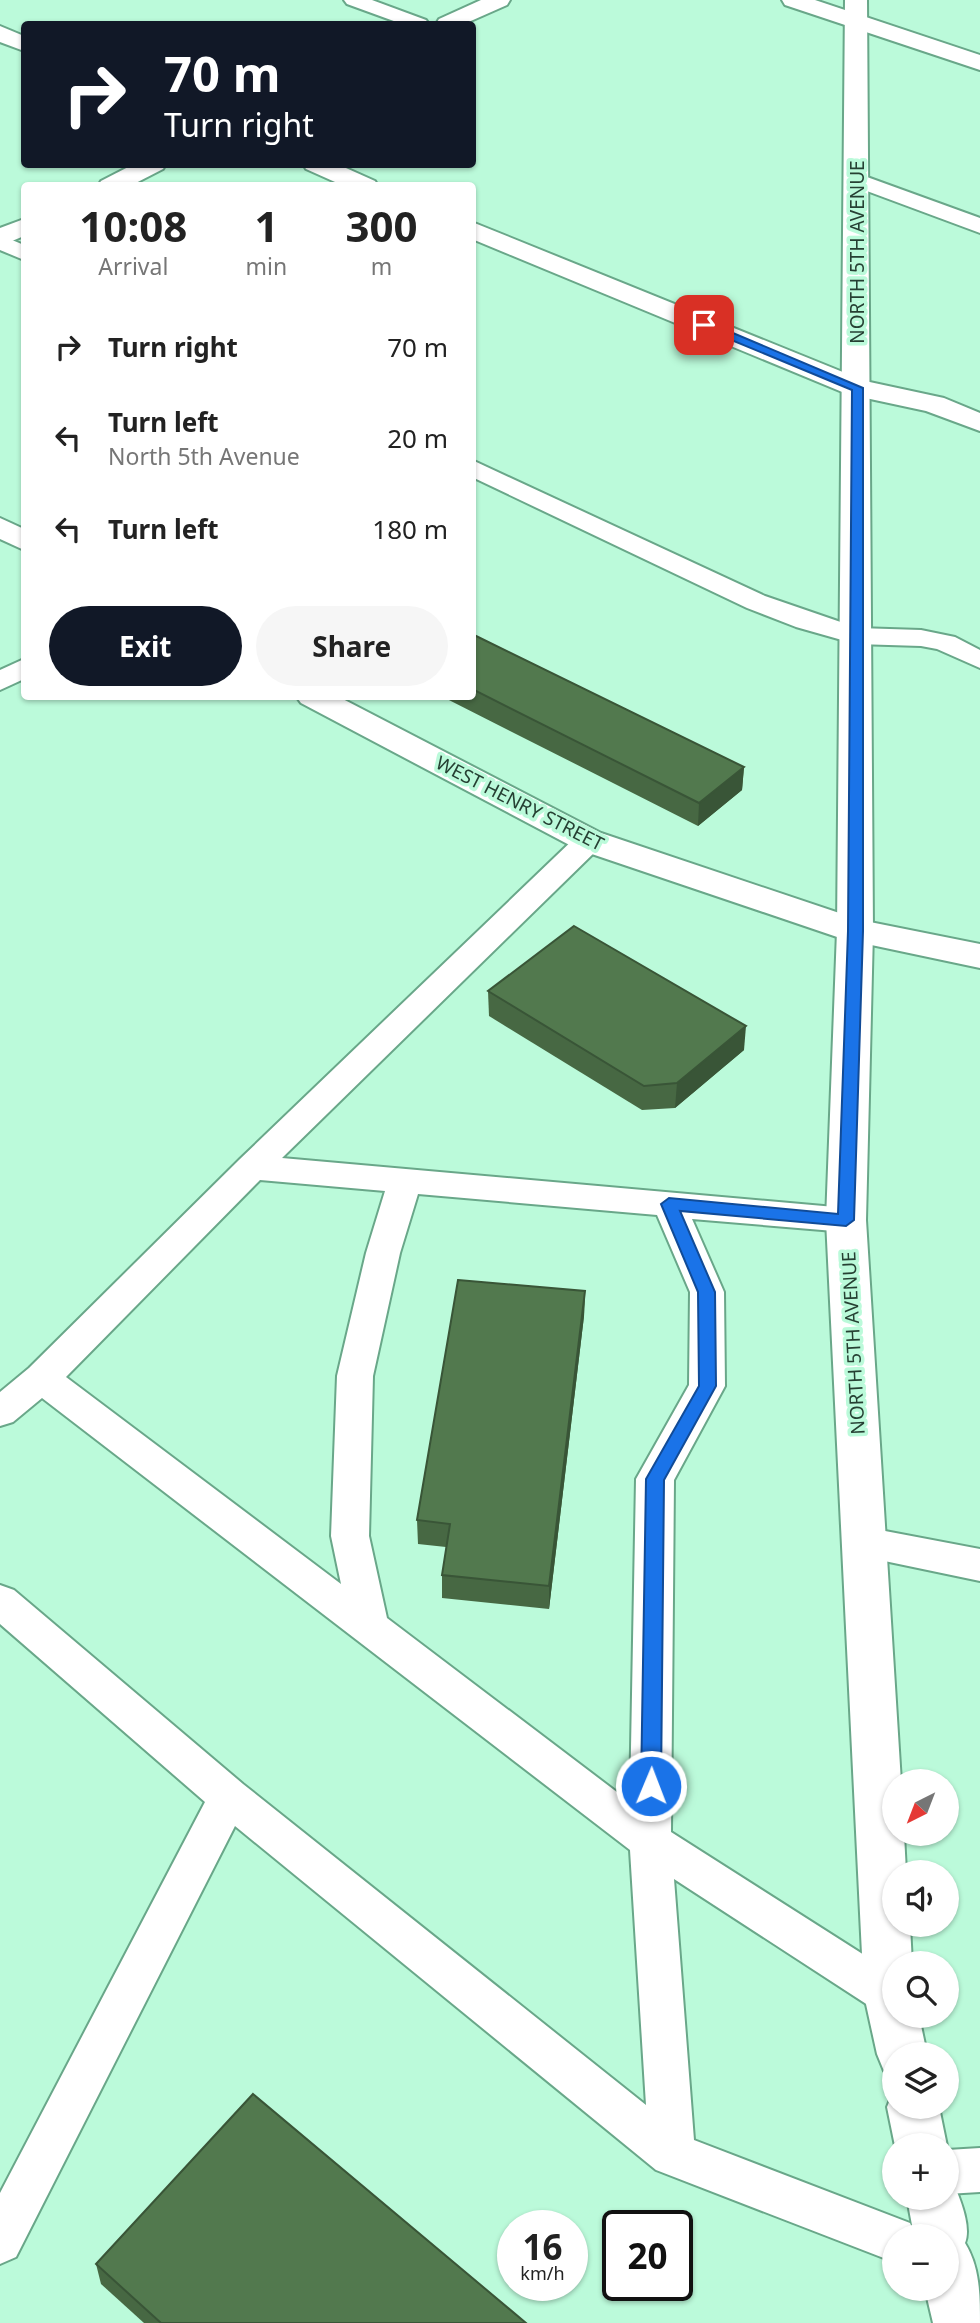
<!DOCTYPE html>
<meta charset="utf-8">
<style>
:root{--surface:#fff;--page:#f6f6f6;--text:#222;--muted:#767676;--accent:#111827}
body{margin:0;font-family:"Noto Sans",sans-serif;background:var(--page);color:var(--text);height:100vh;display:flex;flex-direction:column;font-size:26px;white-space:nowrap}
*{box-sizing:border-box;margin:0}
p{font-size:23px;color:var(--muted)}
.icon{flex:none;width:38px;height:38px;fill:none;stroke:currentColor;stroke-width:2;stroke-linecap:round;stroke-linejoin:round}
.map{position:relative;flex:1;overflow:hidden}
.sheet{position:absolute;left:21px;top:182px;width:455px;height:518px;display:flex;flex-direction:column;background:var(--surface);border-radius:7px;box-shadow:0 2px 5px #0004}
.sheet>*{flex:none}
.banner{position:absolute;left:21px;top:21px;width:455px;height:147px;border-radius:7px;box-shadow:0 2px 5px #0004;background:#111827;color:#fff;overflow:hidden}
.needle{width:46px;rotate:222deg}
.fabs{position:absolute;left:882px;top:1769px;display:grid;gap:14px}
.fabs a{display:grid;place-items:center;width:77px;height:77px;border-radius:50%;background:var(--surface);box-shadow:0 2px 5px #0004;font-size:35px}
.speed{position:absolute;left:497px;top:2210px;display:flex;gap:14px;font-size:35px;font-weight:700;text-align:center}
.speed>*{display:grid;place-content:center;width:91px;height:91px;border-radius:50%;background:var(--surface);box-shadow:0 2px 5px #0004;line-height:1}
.speed small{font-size:18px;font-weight:400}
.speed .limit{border:4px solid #111;border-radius:10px;background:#fff;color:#111}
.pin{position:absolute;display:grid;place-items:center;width:60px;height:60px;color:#fff;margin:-30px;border-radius:14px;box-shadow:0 4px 10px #0006}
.me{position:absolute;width:77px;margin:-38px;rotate:1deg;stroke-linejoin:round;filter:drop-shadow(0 0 5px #0008)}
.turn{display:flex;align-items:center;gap:24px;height:147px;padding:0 28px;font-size:32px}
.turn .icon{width:91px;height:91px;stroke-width:2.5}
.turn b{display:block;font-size:49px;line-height:60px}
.eta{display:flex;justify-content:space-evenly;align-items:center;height:119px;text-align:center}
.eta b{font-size:42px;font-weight:700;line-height:49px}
.cta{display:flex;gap:14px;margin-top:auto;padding:14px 28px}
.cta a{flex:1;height:80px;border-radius:42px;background:var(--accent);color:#fff;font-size:28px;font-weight:700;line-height:80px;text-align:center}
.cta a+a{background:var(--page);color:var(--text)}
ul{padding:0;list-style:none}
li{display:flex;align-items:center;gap:21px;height:91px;padding:0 28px}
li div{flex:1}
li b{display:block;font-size:26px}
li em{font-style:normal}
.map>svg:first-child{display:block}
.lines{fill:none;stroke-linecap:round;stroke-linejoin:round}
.service-casing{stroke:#69a789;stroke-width:4}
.minor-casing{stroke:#69a789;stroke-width:4}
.tertiary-casing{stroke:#69a789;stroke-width:4}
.service{fill:#fff;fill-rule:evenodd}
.minor{fill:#fff;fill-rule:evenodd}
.tertiary{fill:#fff;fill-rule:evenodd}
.wall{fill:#476843}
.shaded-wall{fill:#395537}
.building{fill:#52794e;stroke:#395537;stroke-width:2}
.route{fill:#1a73e8;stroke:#114b97;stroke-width:2}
.labels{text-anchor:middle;stroke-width:7;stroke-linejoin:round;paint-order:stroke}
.street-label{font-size:19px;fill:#264033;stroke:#bbfada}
</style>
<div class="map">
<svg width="980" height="2323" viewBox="0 0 980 2323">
<rect width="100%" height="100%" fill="#bbfada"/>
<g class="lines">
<defs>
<g id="service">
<path d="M344,0H372L426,20L429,24H402L347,4Z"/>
<path d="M856,173L980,218V233L848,184L845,179L848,174Z"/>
<path d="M0,235L24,245V260L0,250Z"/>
<path d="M472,460L765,596L858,628L921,630L955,637L980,650V668L937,649L921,646L856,644L796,627L747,608L472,477Z"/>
<path d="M24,659V679L0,690V670Z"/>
<path d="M589,832L599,834L604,841L599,848L282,1158L846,1208L858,1211L863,1220L858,1229L846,1232L692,1219L724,1292L725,1386L674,1480L671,1832L894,1974V2013L889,2015L874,2009L674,1879L694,2140L910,2223L916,2236H894V2262L656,2170L235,1826L16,2257L0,2264V2193L205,1802L0,1624V1585L14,1590L243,1784L646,2105L630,1850L42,1398L13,1422L0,1426V1392L29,1368L240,1159L579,834ZM260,1180L385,1191L366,1253L337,1376L331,1536L341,1584L66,1377ZM418,1194L657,1215L690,1292L689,1385L636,1479L630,1802L387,1618L369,1536L373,1376L400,1253Z"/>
<path d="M864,1527L980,1549V1581L851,1554L845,1543L851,1532Z"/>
<path d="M980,2148V2192L947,2194V2150Z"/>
</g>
<g id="minor">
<path d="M481,0H510L507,5L464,24H436L439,19Z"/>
<path d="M782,0H815L980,55V70L785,5Z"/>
<path d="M0,26L24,36V51L0,42Z"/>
<path d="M134,164H166L163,169L130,186H98L101,181Z"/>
<path d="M303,164H337L375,181L378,186H344L306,169Z"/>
<path d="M24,219V236L0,246V228Z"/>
<path d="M472,222L865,381L944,398L980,413V431L926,411L847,394L472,239Z"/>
<path d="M0,518L24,529V550L0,539Z"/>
<path d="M296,696H337L601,833L860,920L980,944V968L843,939L577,849L301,703Z"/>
</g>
<g id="tertiary">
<path d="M845,0H867L873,931L866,1220L901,1782H894V1834H904L906,1872H894V1925H910L912,1964H894V2016H919L927,2054H894V2075L884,2071L877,2054L864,1995L826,1220L837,931Z"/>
<path d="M894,2090V2107H939L947,2146V2147L895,2146L887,2107Z"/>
<path d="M947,2177L952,2179C959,2197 972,2226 965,2243C980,2267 980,2296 980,2323H933L925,2289H947V2236H914L907,2198H947Z"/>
</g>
</defs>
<!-- service casing -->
<use href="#service" class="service-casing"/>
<!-- minor casing -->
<use href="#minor" class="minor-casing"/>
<!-- tertiary casing -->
<use href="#tertiary" class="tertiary-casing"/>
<!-- service -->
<use href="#service" class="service"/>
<!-- minor -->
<use href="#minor" class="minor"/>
<!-- tertiary -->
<use href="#tertiary" class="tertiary"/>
</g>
<!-- wall -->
<g class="wall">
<path d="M472,634L744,767L742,790L698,826L441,696H472Z"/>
<path d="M488,991L744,1050L675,1108L642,1110L489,1016Z"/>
<path d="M585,1291L584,1316L549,1609L442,1598V1575L446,1547L418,1544L417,1520Z"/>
<path d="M96,2264L526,2323H144L101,2284Z"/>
</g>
<!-- shaded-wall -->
<g class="shaded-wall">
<path d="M744,767L742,790L698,826L699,803Z"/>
<path d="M746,1026L744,1050L675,1108L677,1083Z"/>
<path d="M585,1291L584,1316L549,1609V1586Z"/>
</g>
<!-- building -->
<g class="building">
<path d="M472,634L744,767L699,803L472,689Z"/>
<path d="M574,926L746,1026L677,1083L644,1086L488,991Z"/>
<path d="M458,1280L585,1291L549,1586L442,1575L450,1524L417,1520Z"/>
<path d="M253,2094L526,2323H161L96,2264Z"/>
</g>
<!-- route -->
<path class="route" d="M700,322H707L863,388V931L854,1220L846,1226L680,1211L715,1292L716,1386L664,1480L661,1786L658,1792L651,1794L644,1792L641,1786L646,1479L699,1386L698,1292L661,1204L669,1198L838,1214L848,931L852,390L700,327Z"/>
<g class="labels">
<!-- street labels -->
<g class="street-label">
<text transform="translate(857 252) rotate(-90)" y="7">NORTH 5TH AVENUE</text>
<text transform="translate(520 803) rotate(27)" y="7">WEST HENRY STREET</text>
<text transform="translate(853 1343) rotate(-93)" y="7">NORTH 5TH AVENUE</text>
</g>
</g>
</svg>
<div class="fabs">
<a><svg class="needle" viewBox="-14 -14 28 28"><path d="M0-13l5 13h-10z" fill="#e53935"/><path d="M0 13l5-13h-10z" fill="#767676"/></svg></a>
<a><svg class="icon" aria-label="sound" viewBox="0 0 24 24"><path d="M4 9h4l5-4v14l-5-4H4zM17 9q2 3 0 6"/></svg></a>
<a><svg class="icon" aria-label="search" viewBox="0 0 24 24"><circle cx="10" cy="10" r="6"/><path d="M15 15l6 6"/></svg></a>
<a><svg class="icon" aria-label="layers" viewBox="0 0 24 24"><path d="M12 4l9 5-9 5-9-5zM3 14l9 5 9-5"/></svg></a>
<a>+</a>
<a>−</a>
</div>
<div class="speed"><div>16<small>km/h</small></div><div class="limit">20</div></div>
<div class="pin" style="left:704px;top:325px;background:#d93025"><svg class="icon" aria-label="arrive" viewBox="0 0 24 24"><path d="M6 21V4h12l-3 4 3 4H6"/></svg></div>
<svg class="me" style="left:651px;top:1786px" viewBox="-20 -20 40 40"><circle r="17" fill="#1a73e8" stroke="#fff" stroke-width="3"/><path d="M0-11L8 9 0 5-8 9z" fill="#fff"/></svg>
<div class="banner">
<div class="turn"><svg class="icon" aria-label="right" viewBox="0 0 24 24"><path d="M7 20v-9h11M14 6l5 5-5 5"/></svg><div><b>70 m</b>Turn right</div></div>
</div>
<section class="sheet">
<div class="eta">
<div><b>10:08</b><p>Arrival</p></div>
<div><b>1</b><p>min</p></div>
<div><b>300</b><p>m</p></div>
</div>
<ul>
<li><svg class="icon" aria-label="right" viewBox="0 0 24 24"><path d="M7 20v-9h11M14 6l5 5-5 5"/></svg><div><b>Turn right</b></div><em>70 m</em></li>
<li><svg class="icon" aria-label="left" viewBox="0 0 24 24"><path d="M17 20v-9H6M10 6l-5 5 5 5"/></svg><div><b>Turn left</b><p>North 5th Avenue</p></div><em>20 m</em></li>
<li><svg class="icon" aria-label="left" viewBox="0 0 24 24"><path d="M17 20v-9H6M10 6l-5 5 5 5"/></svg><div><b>Turn left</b></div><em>180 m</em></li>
</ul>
<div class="cta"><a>Exit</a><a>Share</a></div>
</section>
</div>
